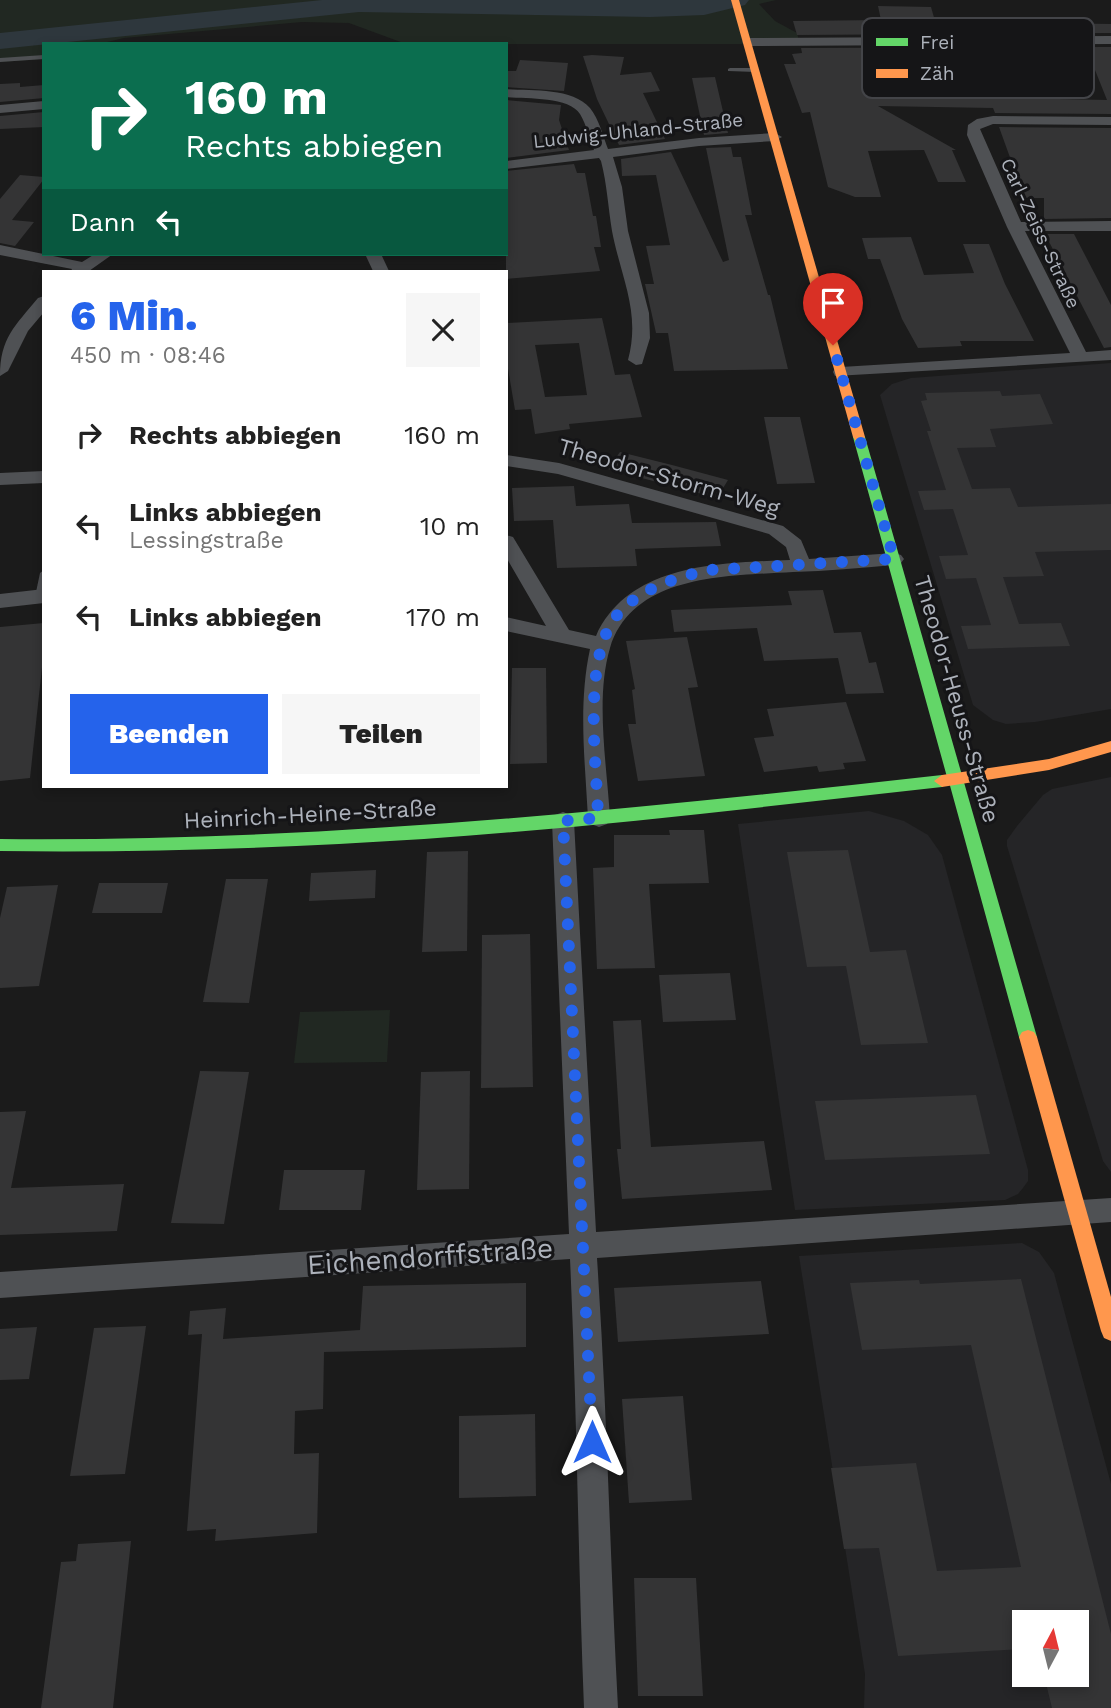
<!DOCTYPE html>
<html lang="de">
<meta charset="utf-8">
<style>
:root{--surface:#fff;--page:#f6f6f6;--text:#222;--muted:#767676;--accent:#2563eb}
body{margin:0;font-family:"Work Sans",sans-serif;background:var(--page);color:var(--text);height:100vh;display:flex;flex-direction:column;font-size:26px;white-space:nowrap}
*{box-sizing:border-box;margin:0}
p{font-size:23px;color:var(--muted)}
.icon{flex:none;width:38px;height:38px;fill:none;stroke:currentColor;stroke-width:2;stroke-linecap:round;stroke-linejoin:round}
.map{position:relative;flex:1;overflow:hidden}
.drawer{position:absolute;left:42px;top:270px;width:466px;height:518px;display:flex;flex-direction:column;background:var(--surface);border-radius:0px;box-shadow:0 4px 10px #0003}
.drawer>*{flex:none}
.hud{position:absolute;left:42px;top:42px;width:466px;height:214px;border-radius:0px;box-shadow:0 4px 10px #0003;background:#0b6e4f;color:#fff;overflow:hidden}
.needle{width:46px;rotate:7deg}
.buttons{position:absolute;left:1012px;top:1610px;display:grid;gap:14px}
.buttons a{display:grid;place-items:center;width:77px;height:77px;border-radius:0px;background:var(--surface);box-shadow:0 4px 10px #0003;font-size:35px}
.pin{position:absolute;display:grid;place-items:center;width:60px;height:60px;color:#fff;margin:-72px -30px;border-radius:50% 50% 50% 0;rotate:-45deg;box-shadow:0 0 7px #0007}
.pin .icon{rotate:45deg}
.me{position:absolute;width:77px;margin:-38px;rotate:0deg;stroke-linejoin:round;filter:drop-shadow(0 0 5px #0008)}
.turn{display:flex;align-items:center;gap:24px;height:147px;padding:0 28px;font-size:32px}
.turn .icon{width:91px;height:91px;stroke-width:2.5}
.turn b{display:block;font-size:49px;line-height:60px}
.then{display:flex;align-items:center;height:66px;padding:0 28px;background:#0003;gap:14px;font-size:26px}
.round{display:grid;place-items:center;flex:none;width:74px;height:74px;border-radius:0px;background:var(--page)}
.headline{display:flex;align-items:center;justify-content:space-between;height:119px;padding:0 28px}
h1{font-size:42px;font-weight:800;line-height:52px;color:var(--accent)}
.primary-button{display:flex;gap:14px;margin-top:auto;padding:14px 28px}
.primary-button a{flex:1;height:80px;border-radius:0px;background:var(--accent);color:#fff;font-size:28px;font-weight:800;line-height:80px;text-align:center}
.primary-button a+a{background:var(--page);color:var(--text)}
ul{padding:0;list-style:none}
li{display:flex;align-items:center;gap:21px;height:91px;padding:0 28px}
li div{flex:1}
li b{display:block;font-size:26px}
li em{font-style:normal}
.map>svg:first-child{display:block}
.built{fill:#252527;fill-rule:evenodd}
.green{fill:#212822}
.lines{fill:none;stroke-linecap:round;stroke-linejoin:round}
.river{fill:#2e373d;fill-rule:evenodd}
.building{fill:#343435;fill-rule:evenodd}
.lane{fill:#4f5154;fill-rule:evenodd}
.street{fill:#4f5154;fill-rule:evenodd}
.fast{fill:#63d668;fill-rule:evenodd}
.slow{fill:#ff974d;fill-rule:evenodd}
.route{stroke:#2563eb;stroke-width:12;stroke-dasharray:0 21.6}
.labels{text-anchor:middle;stroke-width:6;stroke-linejoin:round;paint-order:stroke}
.far-street-label{font-size:19px;fill:#adb2bb;stroke:#151517}
.street-label{font-size:23px;fill:#adb2bb;stroke:#151517}
.near-street-label{font-size:28px;fill:#adb2bb;stroke:#151517}
.key{fill:#151517;stroke:#434448;stroke-width:2}
.key-label{font-size:19px;fill:#adb2bb}
</style>
<div class="map">
<svg width="1111" height="1708" viewBox="0 0 1111 1708">
<rect width="100%" height="100%" fill="#1b1b1b"/>
<!-- built -->
<g class="built">
<path d="M1111,363V709L1035,722L1006,724L993,720L973,705L880,395L892,384L911,378Z"/>
<path d="M1111,777V1172L1103,1161L1007,846V840L1017,826L1043,795L1052,789Z"/>
<path d="M869,811L904,821L928,835L942,855L1028,1170V1181L1023,1188L1018,1194L1005,1200L795,1210L738,824Z"/>
<path d="M1022,1243L1039,1252L1054,1273L1111,1484V1708H864L865,1674L799,1256ZM1024,1622H1076V1675H1024Z"/>
</g>
<!-- green -->
<g class="green">
<path d="M0,0H776L759,4L775,21L797,33L800,44H406L349,23L302,22L124,38L99,44H44V59L0,62Z"/>
<path d="M390,1010L387,1062L294,1063L300,1012Z"/>
</g>
<g class="lines">
<!-- river -->
<path class="river" d="M322,0H749L745,5L704,15L650,17L359,12L0,49V33Z"/>
</g>
<!-- building -->
<g class="building">
<path d="M878,6L931,7L935,21L1111,24V33L797,35L793,21L881,20Z"/>
<path d="M1111,47V114L995,113L993,108L878,106L956,150H952L966,182H938L924,150L868,151L881,197H855L828,187L810,112L802,113L784,64H796L792,54L802,53L801,48ZM1039,59L1091,60L1107,100L1058,99Z"/>
<path d="M592,55L624,57L620,75L651,72L660,91L643,93L665,139L619,145L597,99L583,56Z"/>
<path d="M520,60L568,63L564,91L506,87V71H516Z"/>
<path d="M715,77L728,133L704,135L692,78Z"/>
<path d="M20,83V87L44,85V98L0,102V84Z"/>
<path d="M506,100L561,105L559,120L569,150L506,158Z"/>
<path d="M44,112V127L0,129V116Z"/>
<path d="M999,127L1111,128V218L1044,219V198H1026L1009,163H1012Z"/>
<path d="M731,147L733,157H741L752,215H745L768,295H770L788,369L674,371L668,333H656L645,284H654L646,246L670,245L656,175L622,176L621,159L671,152L723,262L729,260L706,148Z"/>
<path d="M574,164L577,173H585L593,216H596L601,247H594L600,271L506,279V171Z"/>
<path d="M20,175L44,177V179L12,220L34,222L15,246L0,243V199Z"/>
<path d="M1045,234H1074L1111,305V347L1104,348Z"/>
<path d="M911,237L924,275L974,273L963,244H989L1005,284L1034,341H960L962,346L918,348L902,319L880,259H868L862,238Z"/>
<path d="M602,318L615,375L630,374L642,417L569,424L570,429L535,434L531,409L515,410L506,357V323ZM579,343L587,395L545,397L535,345Z"/>
<path d="M1000,391L1002,396L1040,394L1053,424L990,429L996,447L957,448L972,489L1010,488L1018,507L1111,504V550L1035,552L1044,576L1003,577L1019,624L1061,623L1070,646L968,649L961,626L991,625L976,578L946,579L939,556L968,555L953,509L924,510L918,491L946,490L927,431H931L921,401L927,400L925,393Z"/>
<path d="M764,417H800L815,483L777,484Z"/>
<path d="M620,452L672,465L728,480L717,498L608,469Z"/>
<path d="M574,486L576,506L629,504L632,523L716,522L721,546L635,549L637,566L557,568L553,520L514,521L512,488Z"/>
<path d="M823,590L834,633L861,632L869,663L876,662L884,693L846,694L838,658L764,661L757,628L674,632L671,610L792,605L788,591Z"/>
<path d="M44,623V649L30,778L0,781V627Z"/>
<path d="M687,637L698,687L688,688L705,776L638,781L628,724H636L632,690L635,689L626,641Z"/>
<path d="M512,668H546L547,763L510,764Z"/>
<path d="M846,702L866,761L843,763L845,769L819,772L817,766L764,772L754,738L774,736L767,709Z"/>
<path d="M669,830H704L709,883L649,884L655,968L597,969L593,868L614,867V835H670Z"/>
<path d="M848,850L870,952L906,950L928,1043L861,1045L846,966L807,967L787,852Z"/>
<path d="M468,851L467,951L422,952L427,852Z"/>
<path d="M376,870L375,898L309,901L311,873Z"/>
<path d="M226,879H268L249,1003L203,1002Z"/>
<path d="M99,883H168L162,913H92Z"/>
<path d="M58,885L39,986L0,988V918L7,887Z"/>
<path d="M530,934L533,1087L481,1088L482,935Z"/>
<path d="M730,973L736,1020L663,1022L659,975Z"/>
<path d="M641,1020L651,1147L764,1141L772,1190L622,1199L617,1149H621L613,1021Z"/>
<path d="M200,1071L249,1072L224,1224L171,1223Z"/>
<path d="M470,1071L469,1189L417,1190L421,1072Z"/>
<path d="M976,1095L990,1154L825,1160L815,1101Z"/>
<path d="M26,1111L11,1188L124,1184L117,1231L0,1235V1112Z"/>
<path d="M284,1170H365L361,1210H279Z"/>
<path d="M1021,1279L1111,1634V1708H1052L1044,1675H1076V1622H1024V1649L898,1656L879,1548L844,1549L831,1468L916,1463L937,1571L1021,1567L971,1345L862,1350L850,1283L919,1280L920,1284Z"/>
<path d="M761,1281L769,1334L618,1342L614,1288Z"/>
<path d="M526,1283V1347L324,1352L323,1409L295,1411L294,1454L319,1453L317,1533L215,1541L216,1529L187,1531L202,1334L188,1335L190,1311L226,1308L223,1339L360,1330L363,1286Z"/>
<path d="M146,1326L125,1474L70,1476L94,1328Z"/>
<path d="M37,1327L29,1379L0,1380V1329Z"/>
<path d="M683,1396L692,1500L629,1503L622,1399Z"/>
<path d="M535,1414L536,1496L459,1498V1416Z"/>
<path d="M131,1541L113,1708H41L61,1562L76,1561L78,1544Z"/>
<path d="M634,1578H696L703,1696H638Z"/>
</g>
<g class="lines">
<!-- lane -->
<g class="lane">
<path d="M44,55V59L0,62V58Z"/>
<path d="M730,68H756L759,70L756,72L728,71V69Z"/>
<path d="M44,570V598L40,600L35,597L40,573Z"/>
</g>
<!-- street -->
<g class="street">
<path d="M1111,36V44L748,46L742,42L748,38Z"/>
<path d="M506,89C531,91 572,87 590,108C599,119 603,136 608,149L699,138L775,133L782,137L775,141L699,146L613,157L622,187L628,231L649,313L650,338L642,364L636,365L628,360C641,312 621,278 612,231C608,207 607,184 601,161L599,158L506,169V161L594,150C590,139 586,124 580,114C569,96 525,99 506,97Z"/>
<path d="M44,101V109L0,113V105Z"/>
<path d="M993,116L1111,117V125L993,124L980,129L1021,222L1111,221V231H1025L1086,352L1111,350V360L835,376L833,372L835,368L841,367L1070,353L1007,227L967,135L968,125L977,119Z"/>
<path d="M0,245L82,262L95,254H113L89,271H71L72,269L0,255Z"/>
<path d="M365,254H381L389,271H373Z"/>
<path d="M44,296V312L28,331L8,371L0,376C0,338 15,326 38,298Z"/>
<path d="M506,455L559,463L783,526L801,540L809,559L894,553L901,555L904,559L901,563L894,565C860,568 827,571 793,572C730,576 633,573 610,648C595,698 607,766 610,818L607,824L599,827L591,824L588,818C585,761 578,705 590,649L506,631V617L546,626L506,557V535L513,537L569,630L596,636C629,563 721,563 790,560L786,547L769,534L558,474L506,466Z"/>
<path d="M44,471V483L0,485V473Z"/>
<path d="M44,589V603L0,608V594Z"/>
<path d="M563,812L571,815L574,821L596,1232L1111,1198V1222L597,1258C607,1408 610,1558 618,1708H584C578,1558 577,1409 570,1259L0,1298V1272L569,1234L552,821L555,815Z"/>
</g>
<!-- fast -->
<path class="fast" d="M859,433L865,437L1037,1037L1034,1042L1028,1044L1022,1042L1019,1037L949,782L942,787C770,806 597,827 424,839C283,848 142,853 0,851V839C319,842 626,810 942,775L947,777L853,437Z"/>
<!-- slow -->
<g class="slow">
<path d="M731,0H739L865,437L863,440H855L853,437Z"/>
<path d="M1111,741V752L1049,770L942,787L934,781L942,775L1049,759Z"/>
<path d="M1028,1030L1034,1032L1037,1037L1111,1297V1341L1104,1338L1101,1331L1019,1037L1022,1032Z"/>
</g>
</g>
<g class="lines">
<!-- route -->
<path class="route" d="M592,1442L563,821L598,818C597,763 581,657 618,614C641,588 676,578 708,570L894,559L833,345"/>
</g>
<g class="labels">
<!-- far-street labels -->
<g class="far-street-label">
<text transform="translate(638 130) rotate(-6)" y="7">Ludwig-Uhland-Straße</text>
<text transform="translate(1041 233) rotate(65)" y="7">Carl-Zeiss-Straße</text>
</g>
<!-- street labels -->
<g class="street-label">
<text transform="translate(669 477) rotate(16)" y="8">Theodor-Storm-Weg</text>
<text transform="translate(957 699) rotate(74)" y="8">Theodor-Heuss-Straße</text>
<text transform="translate(310 814) rotate(-3)" y="8">Heinrich-Heine-Straße</text>
</g>
<!-- near-street labels -->
<g class="near-street-label">
<text transform="translate(430 1256) rotate(-4)" y="10">Eichendorffstraße</text>
</g>
</g>
<!-- legend -->
<rect x="862" y="18" width="232" height="80" rx="10" class="key"/>
<rect x="876" y="38" width="32" height="8" fill="#63d668"/>
<rect x="876" y="69" width="32" height="9" fill="#ff974d"/>
<g class="key-label">
<text x="920" y="49">Frei</text>
<text x="920" y="80">Zäh</text>
</g>
</svg>
<div class="buttons">
<a><svg class="needle" viewBox="-14 -14 28 28"><path d="M0-13l5 13h-10z" fill="#e53935"/><path d="M0 13l5-13h-10z" fill="#767676"/></svg></a>
</div>
<div class="pin" style="left:833px;top:345px;background:#d93025"><svg class="icon" aria-label="arrive" viewBox="0 0 24 24"><path d="M6 21V4h12l-3 4 3 4H6"/></svg></div>
<svg class="me" style="left:592px;top:1442px" viewBox="-20 -20 40 40"><path d="M0-17L14 15 0 8-14 15z" fill="#2563eb" stroke="#fff" stroke-width="4"/></svg>
<div class="hud">
<div class="turn"><svg class="icon" aria-label="right" viewBox="0 0 24 24"><path d="M7 20v-9h11M14 6l5 5-5 5"/></svg><div><b>160 m</b>Rechts abbiegen</div></div>
<div class="then">Dann<svg class="icon" aria-label="left" viewBox="0 0 24 24"><path d="M17 20v-9H6M10 6l-5 5 5 5"/></svg></div>
</div>
<section class="drawer">
<div class="headline"><div><h1>6 Min.</h1><p>450 m · 08:46</p></div><a class="round"><svg class="icon" aria-label="close" viewBox="0 0 24 24"><path d="M6 6l12 12M18 6L6 18"/></svg></a></div>
<ul>
<li><svg class="icon" aria-label="right" viewBox="0 0 24 24"><path d="M7 20v-9h11M14 6l5 5-5 5"/></svg><div><b>Rechts abbiegen</b></div><em>160 m</em></li>
<li><svg class="icon" aria-label="left" viewBox="0 0 24 24"><path d="M17 20v-9H6M10 6l-5 5 5 5"/></svg><div><b>Links abbiegen</b><p>Lessingstraße</p></div><em>10 m</em></li>
<li><svg class="icon" aria-label="left" viewBox="0 0 24 24"><path d="M17 20v-9H6M10 6l-5 5 5 5"/></svg><div><b>Links abbiegen</b></div><em>170 m</em></li>
</ul>
<div class="primary-button"><a>Beenden</a><a>Teilen</a></div>
</section>
</div>
